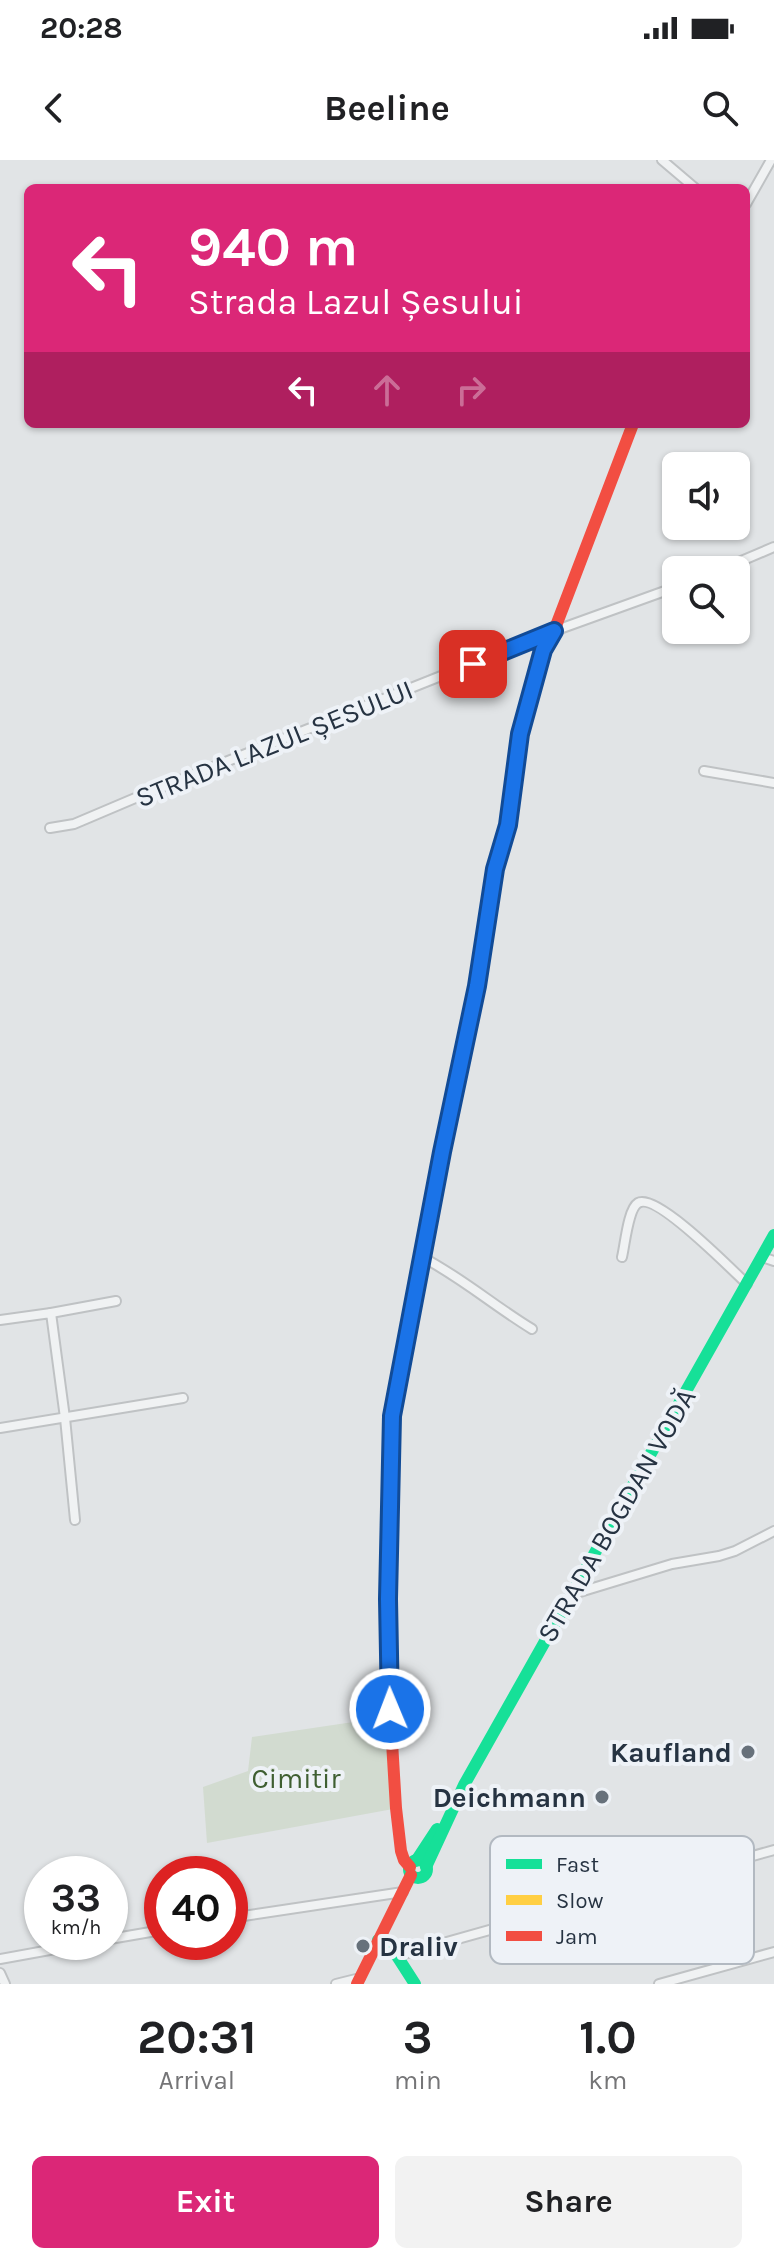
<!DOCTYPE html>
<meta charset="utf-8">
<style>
:root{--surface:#fff;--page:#f2f2f2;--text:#202124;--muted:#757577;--accent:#db2777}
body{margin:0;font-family:Karla,sans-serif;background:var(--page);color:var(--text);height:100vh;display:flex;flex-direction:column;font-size:30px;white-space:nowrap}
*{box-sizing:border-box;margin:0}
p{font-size:26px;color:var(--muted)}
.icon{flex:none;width:44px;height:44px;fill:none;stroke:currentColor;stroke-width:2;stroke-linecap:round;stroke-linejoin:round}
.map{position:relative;height:1824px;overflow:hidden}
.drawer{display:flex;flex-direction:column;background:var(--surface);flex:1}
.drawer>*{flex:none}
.hud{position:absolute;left:24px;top:24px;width:726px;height:244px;border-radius:12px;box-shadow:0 2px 6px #0004;background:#db2777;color:#fff;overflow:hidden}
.tools{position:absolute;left:662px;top:292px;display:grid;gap:16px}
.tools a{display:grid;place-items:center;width:88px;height:88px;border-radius:12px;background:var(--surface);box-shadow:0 2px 6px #0004;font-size:40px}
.speed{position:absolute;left:24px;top:1696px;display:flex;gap:16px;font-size:40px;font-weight:700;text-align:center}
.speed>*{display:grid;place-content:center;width:104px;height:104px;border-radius:50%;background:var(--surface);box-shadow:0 2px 6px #0004;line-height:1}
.speed small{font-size:20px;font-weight:400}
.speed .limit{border:12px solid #d22;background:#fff;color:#111}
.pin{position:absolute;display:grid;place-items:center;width:68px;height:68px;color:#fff;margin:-34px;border-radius:16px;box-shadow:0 4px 12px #0006}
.me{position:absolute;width:88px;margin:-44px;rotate:359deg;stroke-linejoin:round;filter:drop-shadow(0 0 6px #0008)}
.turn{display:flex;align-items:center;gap:28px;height:168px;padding:0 32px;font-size:36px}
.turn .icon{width:104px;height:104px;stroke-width:2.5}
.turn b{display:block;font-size:56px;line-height:68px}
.lanes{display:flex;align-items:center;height:76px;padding:0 32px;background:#0003;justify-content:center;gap:40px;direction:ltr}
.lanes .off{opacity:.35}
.eta{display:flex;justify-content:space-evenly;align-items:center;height:136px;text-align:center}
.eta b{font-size:48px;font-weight:700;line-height:56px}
.primary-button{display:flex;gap:16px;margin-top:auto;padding:16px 32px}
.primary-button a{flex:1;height:92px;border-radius:12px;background:var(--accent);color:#fff;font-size:32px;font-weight:700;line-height:92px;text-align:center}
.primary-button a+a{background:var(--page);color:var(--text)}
.status{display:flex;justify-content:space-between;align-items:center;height:56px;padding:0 40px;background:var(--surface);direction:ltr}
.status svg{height:22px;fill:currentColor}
header{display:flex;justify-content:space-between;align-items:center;height:104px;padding:0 32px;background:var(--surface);font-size:36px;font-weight:700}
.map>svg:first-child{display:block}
.green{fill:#d2dbd0}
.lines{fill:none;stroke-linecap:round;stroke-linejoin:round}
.street-casing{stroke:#bfc2c4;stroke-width:12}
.street{stroke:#f0f2f3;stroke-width:8}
.fast{stroke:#16e098;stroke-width:12}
.slow{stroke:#ffcf43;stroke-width:12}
.jam{stroke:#f24e42;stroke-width:12}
.route-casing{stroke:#114b97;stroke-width:20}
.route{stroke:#1a73e8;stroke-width:14}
.poi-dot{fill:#67717b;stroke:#eef2f7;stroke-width:3}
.labels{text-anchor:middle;stroke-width:8;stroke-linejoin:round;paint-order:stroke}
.street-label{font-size:28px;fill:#263342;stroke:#eef2f7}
.poi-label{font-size:28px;font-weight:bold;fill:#263342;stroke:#eef2f7;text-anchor:end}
.park-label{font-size:28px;fill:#3f5f32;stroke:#eef2f7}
.key{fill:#eef2f7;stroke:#b2b9c1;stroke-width:2}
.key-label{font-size:22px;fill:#263342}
</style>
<div class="status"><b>20:28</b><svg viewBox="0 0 49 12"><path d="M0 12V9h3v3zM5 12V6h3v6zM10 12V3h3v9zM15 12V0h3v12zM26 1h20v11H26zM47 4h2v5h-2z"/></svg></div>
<header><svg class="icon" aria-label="back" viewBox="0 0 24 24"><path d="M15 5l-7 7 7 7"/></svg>Beeline<svg class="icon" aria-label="search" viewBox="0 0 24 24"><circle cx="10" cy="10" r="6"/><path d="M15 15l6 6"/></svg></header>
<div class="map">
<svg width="774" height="1824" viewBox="0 0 774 1824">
<rect width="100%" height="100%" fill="#e1e4e6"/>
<!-- green -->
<path class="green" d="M387,1557L393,1649L207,1683L203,1627L248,1611L252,1577Z"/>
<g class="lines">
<defs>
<g id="street">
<path d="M662,0L695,28"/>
<path d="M746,44L771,0"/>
<path d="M720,410L774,387"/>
<path d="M704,611L774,623"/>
<path d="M50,668L74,664L140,636L554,471L676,427"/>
<path d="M422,1097C461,1117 494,1146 532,1169"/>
<path d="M622,1097C625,1085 628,1049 638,1043C656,1032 732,1110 747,1124"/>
<path d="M762,1097L774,1101"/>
<path d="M51,1153L116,1141"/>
<path d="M0,1160L51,1153L65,1258L75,1360"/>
<path d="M0,1268L183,1238"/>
<path d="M570,1435L672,1404L719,1396L735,1391L774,1371"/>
<path d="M230,1758L403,1732"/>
<path d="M110,1779L162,1770"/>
<path d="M397,1796L774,1690"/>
<path d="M0,1799L94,1782"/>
<path d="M0,1813L5,1824"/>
<path d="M336,1824L360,1818"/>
<path d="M659,1824L774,1792"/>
</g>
</defs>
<!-- street casing -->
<use href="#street" class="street-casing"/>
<!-- street -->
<use href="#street" class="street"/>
<!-- fast -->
<g class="fast">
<circle cx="418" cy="1709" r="9"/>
<path d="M416,1701L437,1669"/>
<path d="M426,1707L464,1625L774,1075"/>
<path d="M378,1780L397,1796L415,1824"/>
</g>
<!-- slow -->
<path class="slow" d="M406,1187L477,826L495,709L508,665L520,574L531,532"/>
<!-- jam -->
<g class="jam">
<path d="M531,532L543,490L554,471L633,264"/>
<path d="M406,1187L392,1256L388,1439L390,1549L396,1648L401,1691L404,1700L410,1707"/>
<path d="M357,1824L411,1715"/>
</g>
</g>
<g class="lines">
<defs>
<path id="route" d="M390,1549L388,1439L392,1256L442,992L477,826L495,709L508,665L520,574L543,490L554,471L473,504"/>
</defs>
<!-- route casing -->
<use href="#route" class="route-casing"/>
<!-- route -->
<use href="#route" class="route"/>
</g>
<!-- markers -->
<g class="poi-dot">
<circle cx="748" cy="1592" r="8"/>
<circle cx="602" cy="1637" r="8"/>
<circle cx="363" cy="1786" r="8"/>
</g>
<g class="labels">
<!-- street labels -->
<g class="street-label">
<text transform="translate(274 583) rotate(-22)" y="10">STRADA LAZUL ȘESULUI</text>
<text transform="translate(616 1355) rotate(-60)" y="10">STRADA BOGDAN VODĂ</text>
</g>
<!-- poi labels -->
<g class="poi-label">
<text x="732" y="1602">Kaufland</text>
<text x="586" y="1647">Deichmann</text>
<text x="379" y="1796" text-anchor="start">Draliv</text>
</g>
<!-- park labels -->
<g class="park-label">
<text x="296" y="1628">Cimitir</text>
</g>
</g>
<!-- legend -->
<rect x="490" y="1676" width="264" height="128" rx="12" class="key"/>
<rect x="506" y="1699" width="36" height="10" fill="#16e098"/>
<rect x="506" y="1735" width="36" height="10" fill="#ffcf43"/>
<rect x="506" y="1771" width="36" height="10" fill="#f24e42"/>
<g class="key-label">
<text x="556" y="1712">Fast</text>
<text x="556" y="1748">Slow</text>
<text x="556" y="1784">Jam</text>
</g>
</svg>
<div class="tools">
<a><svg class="icon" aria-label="sound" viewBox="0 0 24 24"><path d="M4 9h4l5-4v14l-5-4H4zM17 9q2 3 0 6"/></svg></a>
<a><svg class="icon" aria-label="search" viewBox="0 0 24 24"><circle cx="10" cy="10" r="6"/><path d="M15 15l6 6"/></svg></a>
</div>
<div class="speed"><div>33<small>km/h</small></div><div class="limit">40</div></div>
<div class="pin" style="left:473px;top:504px;background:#d93025"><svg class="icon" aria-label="arrive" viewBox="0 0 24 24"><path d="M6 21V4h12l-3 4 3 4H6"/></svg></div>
<svg class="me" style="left:390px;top:1549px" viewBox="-20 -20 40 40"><circle r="17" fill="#1a73e8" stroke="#fff" stroke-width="3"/><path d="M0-11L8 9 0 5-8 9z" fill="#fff"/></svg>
<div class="hud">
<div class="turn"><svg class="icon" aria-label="left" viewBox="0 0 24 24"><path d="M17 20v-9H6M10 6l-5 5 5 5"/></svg><div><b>940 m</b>Strada Lazul Șesului</div></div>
<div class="lanes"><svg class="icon" aria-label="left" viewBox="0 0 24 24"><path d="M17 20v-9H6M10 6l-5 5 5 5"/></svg><svg class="icon off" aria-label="ahead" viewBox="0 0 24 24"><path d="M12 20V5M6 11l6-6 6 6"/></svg><svg class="icon off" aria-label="right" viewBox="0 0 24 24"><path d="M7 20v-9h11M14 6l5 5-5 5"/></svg></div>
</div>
</div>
<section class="drawer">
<div class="eta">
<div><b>20:31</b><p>Arrival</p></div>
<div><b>3</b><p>min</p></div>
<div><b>1.0</b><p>km</p></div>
</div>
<div class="primary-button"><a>Exit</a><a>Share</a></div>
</section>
